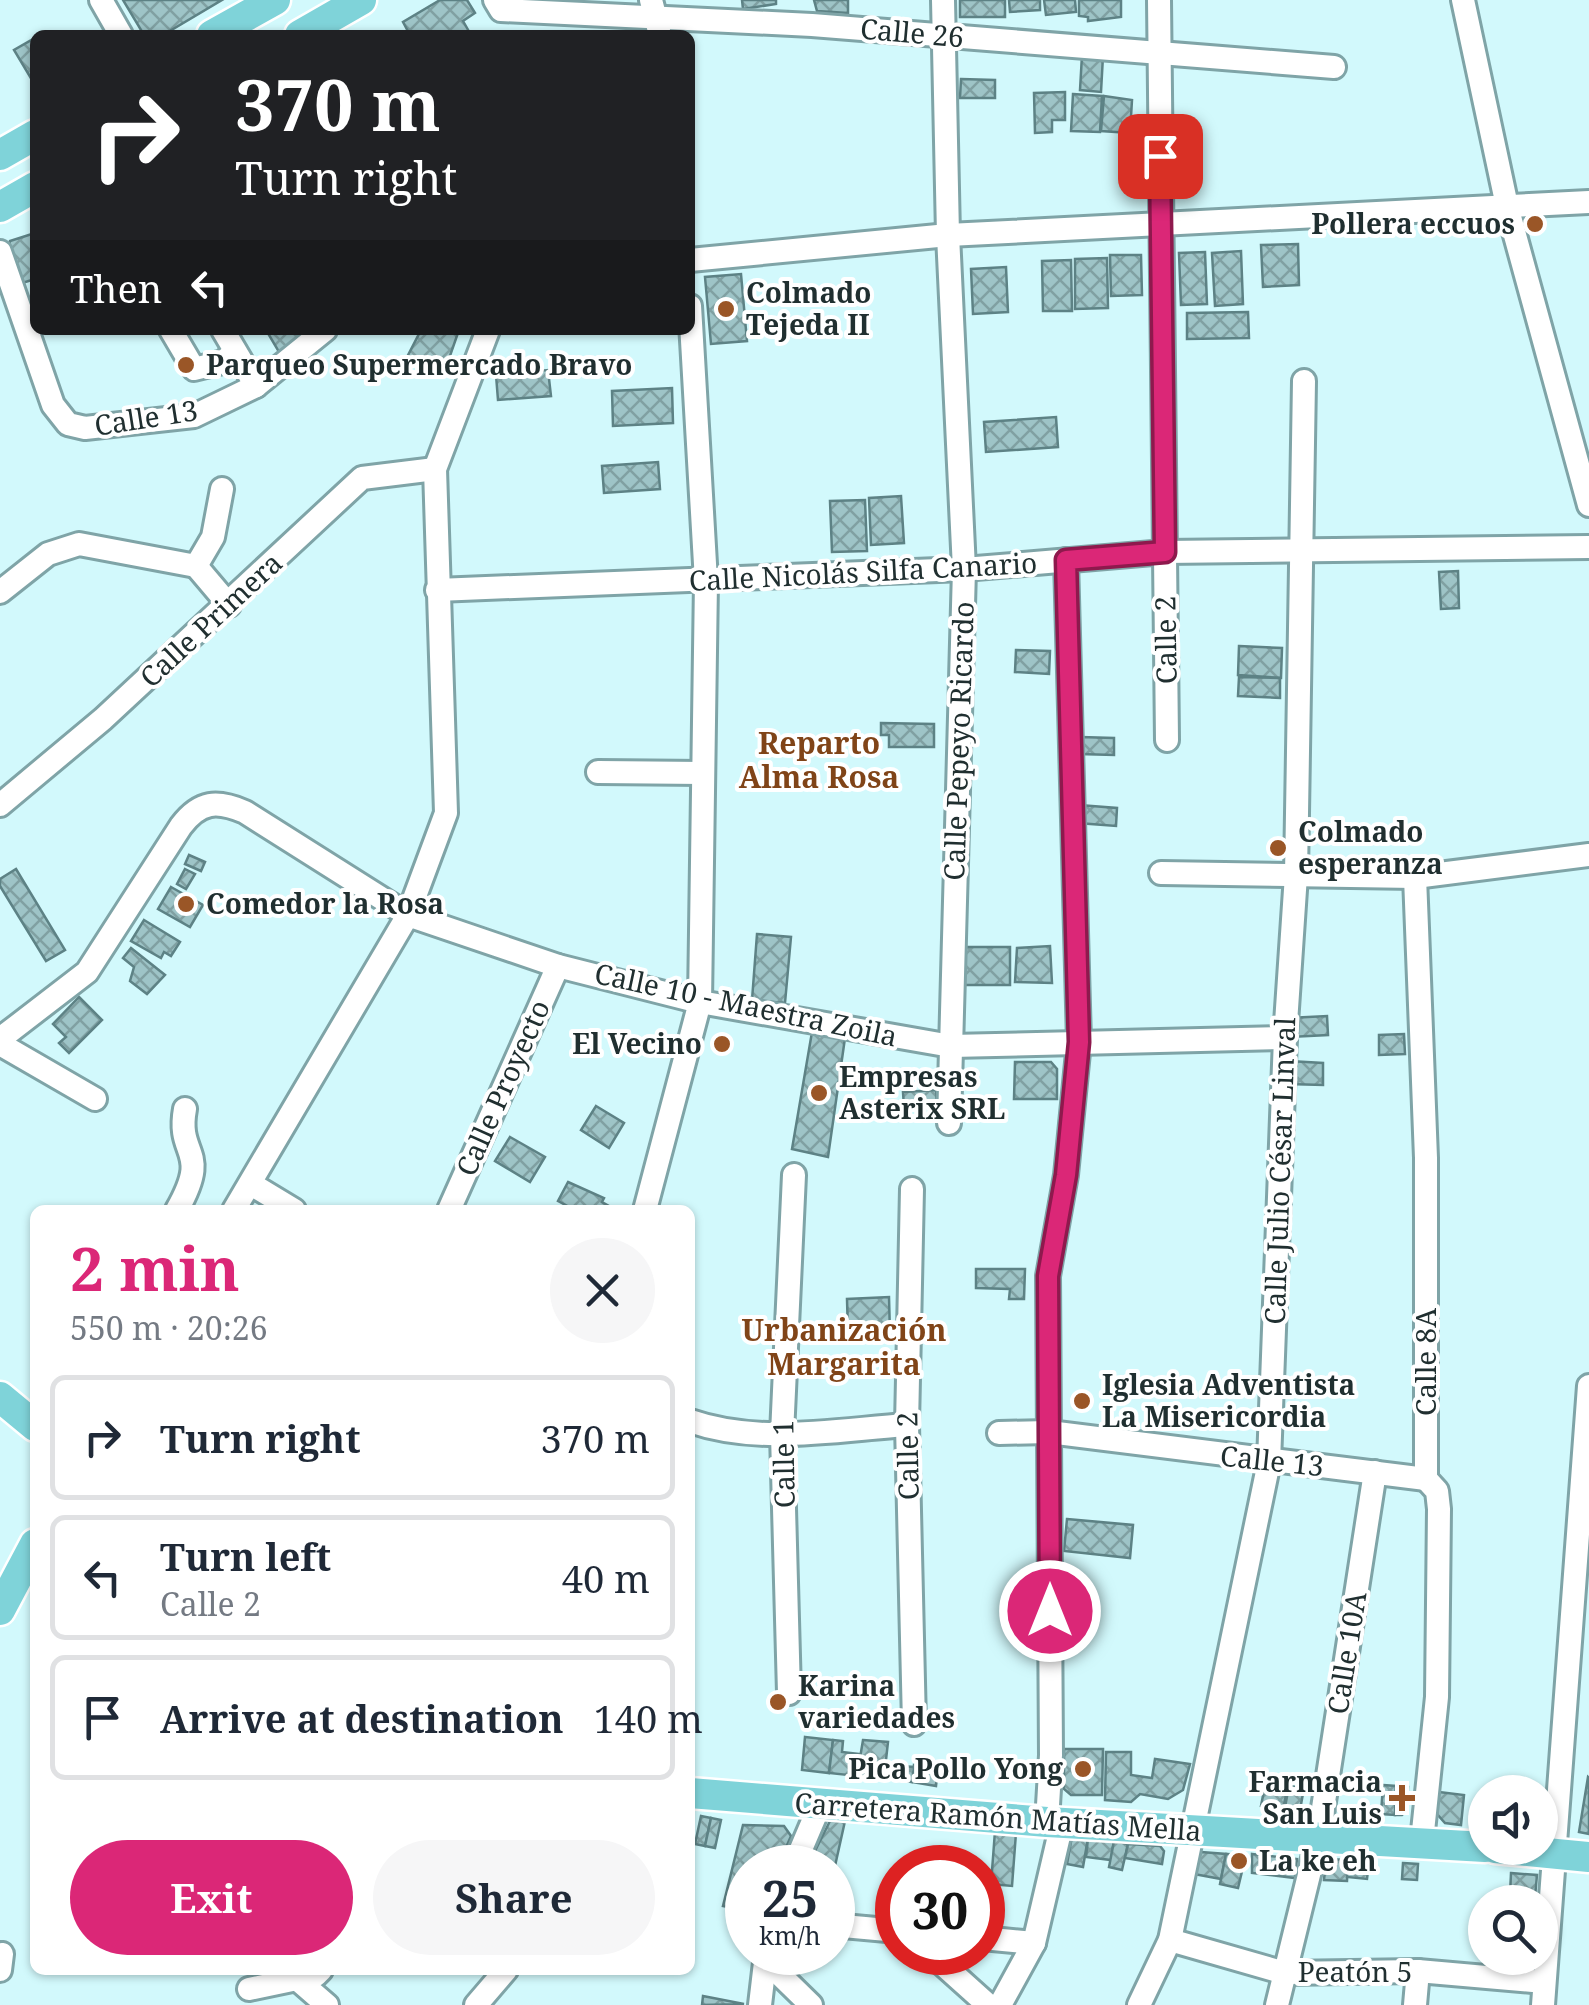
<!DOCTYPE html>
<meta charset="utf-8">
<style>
:root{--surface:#fff;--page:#f6f6f7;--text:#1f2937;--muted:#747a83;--line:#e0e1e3;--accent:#db2777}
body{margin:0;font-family:"Noto Serif",serif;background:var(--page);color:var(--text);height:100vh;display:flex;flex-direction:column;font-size:38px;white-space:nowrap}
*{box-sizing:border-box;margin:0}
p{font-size:32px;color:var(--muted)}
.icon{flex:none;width:55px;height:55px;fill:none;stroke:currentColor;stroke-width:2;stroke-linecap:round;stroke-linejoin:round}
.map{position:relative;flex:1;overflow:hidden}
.drawer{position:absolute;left:30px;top:1205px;width:665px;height:770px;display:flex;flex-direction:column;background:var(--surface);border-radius:15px;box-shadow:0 2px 8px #0004}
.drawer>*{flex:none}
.guide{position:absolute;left:30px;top:30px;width:665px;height:305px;border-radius:15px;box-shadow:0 2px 8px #0004;background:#202124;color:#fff;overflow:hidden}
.controls{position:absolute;left:1468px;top:1775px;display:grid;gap:20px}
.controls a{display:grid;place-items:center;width:90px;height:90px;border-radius:50%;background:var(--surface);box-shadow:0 2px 8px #0004;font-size:50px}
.speed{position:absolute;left:725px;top:1845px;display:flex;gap:20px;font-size:50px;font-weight:700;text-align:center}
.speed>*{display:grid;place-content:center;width:130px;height:130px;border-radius:50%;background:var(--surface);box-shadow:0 2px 8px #0004;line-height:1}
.speed small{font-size:25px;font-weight:400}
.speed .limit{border:15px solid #d22;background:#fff;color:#111}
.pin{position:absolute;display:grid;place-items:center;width:85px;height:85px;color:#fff;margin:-42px;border-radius:20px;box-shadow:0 5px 15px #0006}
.me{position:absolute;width:110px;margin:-55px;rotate:0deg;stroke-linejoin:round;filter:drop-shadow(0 0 8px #0008)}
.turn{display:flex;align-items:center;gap:35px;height:210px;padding:0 40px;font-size:45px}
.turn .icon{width:130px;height:130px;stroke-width:2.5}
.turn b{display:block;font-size:70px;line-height:85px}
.then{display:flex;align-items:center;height:95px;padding:0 40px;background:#0003;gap:20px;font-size:38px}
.round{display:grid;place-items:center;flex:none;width:105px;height:105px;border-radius:52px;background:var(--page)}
.overview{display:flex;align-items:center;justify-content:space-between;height:170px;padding:0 40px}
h1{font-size:60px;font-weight:700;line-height:75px;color:var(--accent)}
.primary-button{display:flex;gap:20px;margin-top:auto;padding:20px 40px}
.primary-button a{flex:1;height:115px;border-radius:60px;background:var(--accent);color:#fff;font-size:40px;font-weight:700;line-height:115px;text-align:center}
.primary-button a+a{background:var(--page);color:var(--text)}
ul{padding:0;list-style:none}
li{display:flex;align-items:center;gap:30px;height:125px;margin:0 20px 15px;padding:0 20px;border:5px solid var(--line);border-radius:15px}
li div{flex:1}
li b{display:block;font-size:38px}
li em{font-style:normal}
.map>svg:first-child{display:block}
.building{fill:url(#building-cross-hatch);stroke:#5d8285;stroke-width:2.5}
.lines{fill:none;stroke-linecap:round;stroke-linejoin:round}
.minor-casing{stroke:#7fa4a7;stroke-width:28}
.major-casing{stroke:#fff;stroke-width:35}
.minor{stroke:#fff;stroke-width:22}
.major{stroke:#7fd3d9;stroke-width:30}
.route-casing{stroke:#8e194d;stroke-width:25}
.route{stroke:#db2777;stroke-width:18}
.poi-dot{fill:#9a5627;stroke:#fff;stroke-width:4}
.labels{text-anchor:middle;stroke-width:8;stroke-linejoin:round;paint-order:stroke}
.street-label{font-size:28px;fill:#202f30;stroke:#fff}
.poi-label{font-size:28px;font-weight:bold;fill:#202f30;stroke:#fff;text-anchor:start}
.neighbourhood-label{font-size:30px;font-weight:bold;fill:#804418;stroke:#fff}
</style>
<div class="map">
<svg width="1589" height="2005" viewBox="0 0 1589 2005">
<defs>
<pattern id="building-cross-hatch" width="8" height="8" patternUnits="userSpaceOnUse" patternTransform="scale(2.5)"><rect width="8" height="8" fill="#9ec4c7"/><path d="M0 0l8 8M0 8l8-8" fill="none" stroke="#80a0a2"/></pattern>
</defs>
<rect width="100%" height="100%" fill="#d2f9fc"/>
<!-- building -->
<g class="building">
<path d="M123,0H222L163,35H144Z"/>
<path d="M440,0H467L475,13L463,21L471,35H410L403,22Z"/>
<path d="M742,0H776V4L743,9Z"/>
<path d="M814,0H848V13L817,11Z"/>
<rect x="960" y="0" width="45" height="17"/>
<path d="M1009,0H1040V10L1010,12Z"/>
<path d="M1044,0H1075L1076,12L1046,15Z"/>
<path d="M1079,0H1121V17L1088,21V17L1079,16Z"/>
<path d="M35,38V85L14,50Z"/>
<path d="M1082,55L1103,56L1101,92L1080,90Z"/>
<path d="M961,79L995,80V98H960Z"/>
<path d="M1065,92V120H1052V132L1035,133L1034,93Z"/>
<path d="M1073,94L1102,96L1100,132L1071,131Z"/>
<path d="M1104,96L1132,100L1130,133L1101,131Z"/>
<path d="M35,233V279L19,284L8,251L10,241Z"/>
<path d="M1298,244L1299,285L1263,287L1261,245Z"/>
<path d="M1241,251L1243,304L1215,306L1212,253Z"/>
<path d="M1205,252L1207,304L1181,305L1179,253Z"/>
<path d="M1110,255H1141L1142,295L1111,296Z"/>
<path d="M1107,258L1108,308L1075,309V259Z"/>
<path d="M1071,260L1072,311H1043L1042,261Z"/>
<path d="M1006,267L1008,312L973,314L971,269Z"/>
<path d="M741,274L747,341L711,344L705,277Z"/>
<path d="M1248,312L1249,338L1187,339V313Z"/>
<path d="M266,330H309L279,352Z"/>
<path d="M421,330H459L444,373L404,363Z"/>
<path d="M548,370L551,396L498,400L496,375Z"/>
<path d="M672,388L673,423L613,426L612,391Z"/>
<path d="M1056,417L1058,447L986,452L984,422Z"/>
<path d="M658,462L660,489L604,493L602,466Z"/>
<path d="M901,496L904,543L871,545L869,498Z"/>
<path d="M865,500L867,551L832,552L830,501Z"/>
<path d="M1458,571L1459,608L1441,609L1439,572Z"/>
<path d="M1239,646L1282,648L1281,678L1238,675Z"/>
<path d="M1016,650L1050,651L1049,674L1015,672Z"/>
<path d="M1239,677L1280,678V698L1238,696Z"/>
<path d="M881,723L934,724V747H889V735H881Z"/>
<path d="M1080,737L1114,738V755L1079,754Z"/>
<path d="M1079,805L1117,808L1116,826L1078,823Z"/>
<path d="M189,855L205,862L201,871L185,864Z"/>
<path d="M16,869L65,950L46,961L0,886V879Z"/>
<path d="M185,869L195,874L186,889L177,884Z"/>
<path d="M171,887L203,905L190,927L158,909Z"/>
<path d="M144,920L180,942L171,956L164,952L161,958L131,941Z"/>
<path d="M757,934L791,937L785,1003L752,1000Z"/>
<path d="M1050,946L1052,983L1015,982L1017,948Z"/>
<path d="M962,947H1010V985H961Z"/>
<path d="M131,948L165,975L147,994L130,981L134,967L123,958Z"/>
<path d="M79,997L102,1020L69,1053L59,1043L66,1037L53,1024Z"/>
<path d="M1327,1016L1328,1035L1290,1037L1289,1018Z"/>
<path d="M812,1032L845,1038L828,1157L792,1149Z"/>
<path d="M1404,1034L1405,1054L1379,1055V1035Z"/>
<path d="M1289,1061L1323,1063V1085L1288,1084Z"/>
<path d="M1015,1062H1051L1057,1069V1099H1014Z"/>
<path d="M936,1090L937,1106L904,1108L903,1092Z"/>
<path d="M596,1106L624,1123L609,1148L581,1130Z"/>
<path d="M510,1137L545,1157L530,1182L495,1161Z"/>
<path d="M568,1182L604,1198L602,1202L616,1210H575L558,1201Z"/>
<path d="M976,1269H1025L1024,1299H1009L1010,1289L976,1288Z"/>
<path d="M889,1297L890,1334L848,1335L847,1299Z"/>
<path d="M1067,1519L1133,1525L1130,1558L1064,1551Z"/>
<path d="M805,1737L833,1740L829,1773L802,1770Z"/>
<path d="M833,1740L843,1741L842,1752L860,1754L857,1776L829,1773Z"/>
<path d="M863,1740L888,1742L884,1778L857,1776Z"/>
<path d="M1064,1749H1103L1102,1795H1071L1064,1789Z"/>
<path d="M1106,1752H1131V1775L1152,1778L1155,1759L1190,1764L1183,1790L1168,1799L1140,1794L1131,1802L1105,1800Z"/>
<path d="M886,1764L899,1766L897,1780L884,1778Z"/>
<path d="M914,1765L938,1768L936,1786L912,1782Z"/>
<path d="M899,1766L914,1767L912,1782L897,1780Z"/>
<path d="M1588,1777L1589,1778V1834L1579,1832Z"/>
<path d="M1266,1780L1288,1784L1283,1810L1261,1806Z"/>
<path d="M1383,1785L1396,1786L1395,1815L1381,1814Z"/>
<path d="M1289,1786L1304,1788L1300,1810L1285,1807Z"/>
<path d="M1396,1786L1408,1787L1407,1810L1402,1815H1395Z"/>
<path d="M1439,1792L1464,1795L1461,1825L1445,1823L1437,1814Z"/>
<path d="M701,1816L711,1818L705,1846L695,1844Z"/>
<path d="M711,1818L721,1820L715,1848L705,1846Z"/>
<path d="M830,1821H845L835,1866L811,1859Z"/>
<path d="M743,1825L784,1826L791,1836L777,1868H748V1911L723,1906Z"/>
<path d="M995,1831L1016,1833L1012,1886L991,1884Z"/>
<path d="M1072,1836L1088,1838L1083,1867L1067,1864Z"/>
<path d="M1088,1838L1114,1841L1111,1860L1086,1857Z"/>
<path d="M1114,1841L1128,1844L1122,1870L1109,1867Z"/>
<path d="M1128,1844L1160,1846L1164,1851L1162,1864L1125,1858Z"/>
<path d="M1201,1852L1226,1854L1221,1879L1194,1874Z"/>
<path d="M1226,1854L1246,1855L1238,1888L1220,1884Z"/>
<path d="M1252,1854L1297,1859L1295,1878L1252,1873Z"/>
<path d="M1326,1859L1348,1860L1347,1881L1324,1880Z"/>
<path d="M1348,1860L1369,1862L1367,1879L1347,1877Z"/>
<path d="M1403,1863L1418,1864L1417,1880L1402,1879Z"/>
<path d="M1511,1873L1537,1875L1535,1897L1510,1895Z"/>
<path d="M703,1996L744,2004L702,2005Z"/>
</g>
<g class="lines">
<defs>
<g id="minor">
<path d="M101,0L121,35"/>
<path d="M495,0L501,10L812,25L1334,67"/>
<path d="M651,0L660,35"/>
<path d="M943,0L948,235L964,569L949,1123"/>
<path d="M1159,0L1167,740"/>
<path d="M1463,0L1507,206L1589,505"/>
<path d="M0,252L53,405L68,424L85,428L194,416L256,386L325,330"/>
<path d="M690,260L948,235L1589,202"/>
<path d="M171,330L194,369L223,362L235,352"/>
<path d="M223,330L256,386"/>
<path d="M196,566L213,537L222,489"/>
<path d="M196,566L229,605"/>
<path d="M437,590L964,569L1165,552L1589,547"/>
<path d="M0,592L48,554L79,544L196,566"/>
<path d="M598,772L703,773"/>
<path d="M0,805L103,719L362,478L435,469"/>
<path d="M1161,873L1415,877L1589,855"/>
<path d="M1415,877L1426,1158V1479L1437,1491L1439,1509L1437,1697L1422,1841"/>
<path d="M0,1039L87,972L181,826C200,801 217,800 245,812L408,915L558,966L700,1002L951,1046L1285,1038"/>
<path d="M0,1044L95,1099"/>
<path d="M251,1184L294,1210"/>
<path d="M912,1189L907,1425L914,1724"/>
<path d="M177,1210C212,1148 176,1158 185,1109"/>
<path d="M234,1210L408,915L446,813L435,469L488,330"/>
<path d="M449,1210L558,966"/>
<path d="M645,1210L700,1002L706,581L690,306"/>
<path d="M690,1421C759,1445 835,1430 907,1425"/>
<path d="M999,1433L1049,1432L1426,1479"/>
<path d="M789,1693L782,1434L794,1175"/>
<path d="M1047,1822L1051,1755L1048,1276L1066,1175L1079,1042L1066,560"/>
<path d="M793,1868L819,1807"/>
<path d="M832,1925L898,1931"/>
<path d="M982,1938L1034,1943"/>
<path d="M1170,1940L1285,1973L1418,1971L1544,1982"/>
<path d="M929,1952L988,2005"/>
<path d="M766,1961L811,2005"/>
<path d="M0,1970L2,1954"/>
<path d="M298,1980L327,2005"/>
<path d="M249,1989L316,1975L321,1970"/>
<path d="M476,2005L506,1970"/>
<path d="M760,2005L766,1954"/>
<path d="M1000,2005L1034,1943L1062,1823"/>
<path d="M1139,2005L1170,1940L1269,1462L1285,1038L1296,875L1304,381"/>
<path d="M1277,2005L1319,1834L1375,1472"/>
<path d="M1415,2005L1418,1971"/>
<path d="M1543,2005L1589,1386"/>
</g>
<g id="major">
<path d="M212,35L275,0"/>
<path d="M300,35L361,0"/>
<path d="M0,155L35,135"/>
<path d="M0,207L35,187"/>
<path d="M0,1397L35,1426"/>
<path d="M0,1610L35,1544"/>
<path d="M690,1793L1047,1822L1485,1847"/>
<path d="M1495,1848L1589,1857"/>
</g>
</defs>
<!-- minor casing -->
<use href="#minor" class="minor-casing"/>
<!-- major casing -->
<use href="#major" class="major-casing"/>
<!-- minor -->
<use href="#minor" class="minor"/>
<!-- major -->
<use href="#major" class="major"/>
</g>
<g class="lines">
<defs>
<path id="route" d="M1050,1611L1048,1276L1066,1175L1079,1042L1066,560L1165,552L1160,156"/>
</defs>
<!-- route casing -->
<use href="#route" class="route-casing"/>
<!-- route -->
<use href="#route" class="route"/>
</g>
<!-- markers -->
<g class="poi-dot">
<circle cx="1535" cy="224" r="10"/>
<circle cx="726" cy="309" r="10"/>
<circle cx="186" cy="365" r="10"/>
<circle cx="1278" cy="848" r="10"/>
<circle cx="186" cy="904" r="10"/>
<circle cx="722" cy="1044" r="10"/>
<circle cx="819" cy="1093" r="10"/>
<circle cx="1082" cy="1401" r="10"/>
<circle cx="778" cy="1702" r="10"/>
<circle cx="1083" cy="1769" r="10"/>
<path d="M1397 1783h10v10h10v10h-10v10h-10v-10h-10v-10h10z"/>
<circle cx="1239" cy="1861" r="10"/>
</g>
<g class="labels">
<!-- street labels -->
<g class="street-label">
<text transform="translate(912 33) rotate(5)" y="10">Calle 26</text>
<text transform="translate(146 418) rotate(-9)" y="10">Calle 13</text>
<text transform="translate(863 572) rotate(-3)" y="10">Calle Nicolás Silfa Canario</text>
<text transform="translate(211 620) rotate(-43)" y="10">Calle Primera</text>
<text transform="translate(1166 640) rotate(-91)" y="10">Calle 2</text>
<text transform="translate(959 741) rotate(-88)" y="10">Calle Pepeyo Ricardo</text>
<text transform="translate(746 1005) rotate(12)" y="10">Calle 10 - Maestra Zoila</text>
<text transform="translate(503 1088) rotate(-66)" y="10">Calle Proyecto</text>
<text transform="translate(1280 1171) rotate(-88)" y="10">Calle Julio César Linval</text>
<text transform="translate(1426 1362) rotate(-90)" y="10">Calle 8A</text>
<text transform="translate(908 1456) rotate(-91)" y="10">Calle 2</text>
<text transform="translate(1272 1461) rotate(6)" y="10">Calle 13</text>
<text transform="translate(784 1464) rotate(-91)" y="10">Calle 1</text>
<text transform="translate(1347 1653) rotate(-81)" y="10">Calle 10A</text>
<text transform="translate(998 1817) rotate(4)" y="10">Carretera Ramón Matías Mella</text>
<text x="1355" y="1982">Peatón 5</text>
</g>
<!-- poi labels -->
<g class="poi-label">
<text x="1515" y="234" text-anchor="end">Pollera eccuos</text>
<text x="746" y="303">Colmado<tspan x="746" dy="32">Tejeda II</tspan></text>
<text x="206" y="375">Parqueo Supermercado Bravo</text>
<text x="1298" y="842">Colmado<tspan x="1298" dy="32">esperanza</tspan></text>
<text x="206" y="914">Comedor la Rosa</text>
<text x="702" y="1054" text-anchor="end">El Vecino</text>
<text x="839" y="1087">Empresas<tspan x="839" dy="32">Asterix SRL</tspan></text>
<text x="1102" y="1395">Iglesia Adventista<tspan x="1102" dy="32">La Misericordia</tspan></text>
<text x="798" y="1696">Karina<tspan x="798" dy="32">variedades</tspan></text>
<text x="1063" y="1779" text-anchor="end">Pica Pollo Yong</text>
<text x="1382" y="1792" text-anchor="end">Farmacia<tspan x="1382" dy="32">San Luis</tspan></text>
<text x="1259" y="1871">La ke eh</text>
</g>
<!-- neighbourhood labels -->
<g class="neighbourhood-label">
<text x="819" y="754">Reparto<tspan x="819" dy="34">Alma Rosa</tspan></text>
<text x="844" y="1341">Urbanización<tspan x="844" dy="34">Margarita</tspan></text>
</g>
</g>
</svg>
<div class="controls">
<a><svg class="icon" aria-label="sound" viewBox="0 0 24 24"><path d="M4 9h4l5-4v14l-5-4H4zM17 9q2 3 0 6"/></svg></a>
<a><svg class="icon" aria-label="search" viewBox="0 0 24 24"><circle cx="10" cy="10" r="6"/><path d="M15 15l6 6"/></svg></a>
</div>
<div class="speed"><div>25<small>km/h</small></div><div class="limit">30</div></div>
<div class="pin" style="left:1160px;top:156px;background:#d93025"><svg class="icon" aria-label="arrive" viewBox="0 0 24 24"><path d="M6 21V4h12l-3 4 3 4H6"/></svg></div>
<svg class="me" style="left:1050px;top:1611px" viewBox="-20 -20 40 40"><circle r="17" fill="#db2777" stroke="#fff" stroke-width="3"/><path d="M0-11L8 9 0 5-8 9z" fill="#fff"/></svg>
<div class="guide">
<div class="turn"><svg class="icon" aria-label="right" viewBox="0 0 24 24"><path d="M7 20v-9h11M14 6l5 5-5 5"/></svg><div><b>370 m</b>Turn right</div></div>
<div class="then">Then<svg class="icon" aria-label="left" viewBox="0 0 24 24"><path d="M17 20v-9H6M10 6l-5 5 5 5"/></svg></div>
</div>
<section class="drawer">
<div class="overview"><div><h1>2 min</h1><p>550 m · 20:26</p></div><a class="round"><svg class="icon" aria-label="close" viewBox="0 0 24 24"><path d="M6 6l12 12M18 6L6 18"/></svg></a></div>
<ul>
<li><svg class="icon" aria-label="right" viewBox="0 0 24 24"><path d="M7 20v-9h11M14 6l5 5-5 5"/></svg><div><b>Turn right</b></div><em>370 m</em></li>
<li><svg class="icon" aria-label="left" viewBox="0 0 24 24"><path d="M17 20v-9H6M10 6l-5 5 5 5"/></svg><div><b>Turn left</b><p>Calle 2</p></div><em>40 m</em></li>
<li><svg class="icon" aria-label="arrive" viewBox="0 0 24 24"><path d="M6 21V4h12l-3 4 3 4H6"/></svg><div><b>Arrive at destination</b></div><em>140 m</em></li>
</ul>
<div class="primary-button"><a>Exit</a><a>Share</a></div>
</section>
</div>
